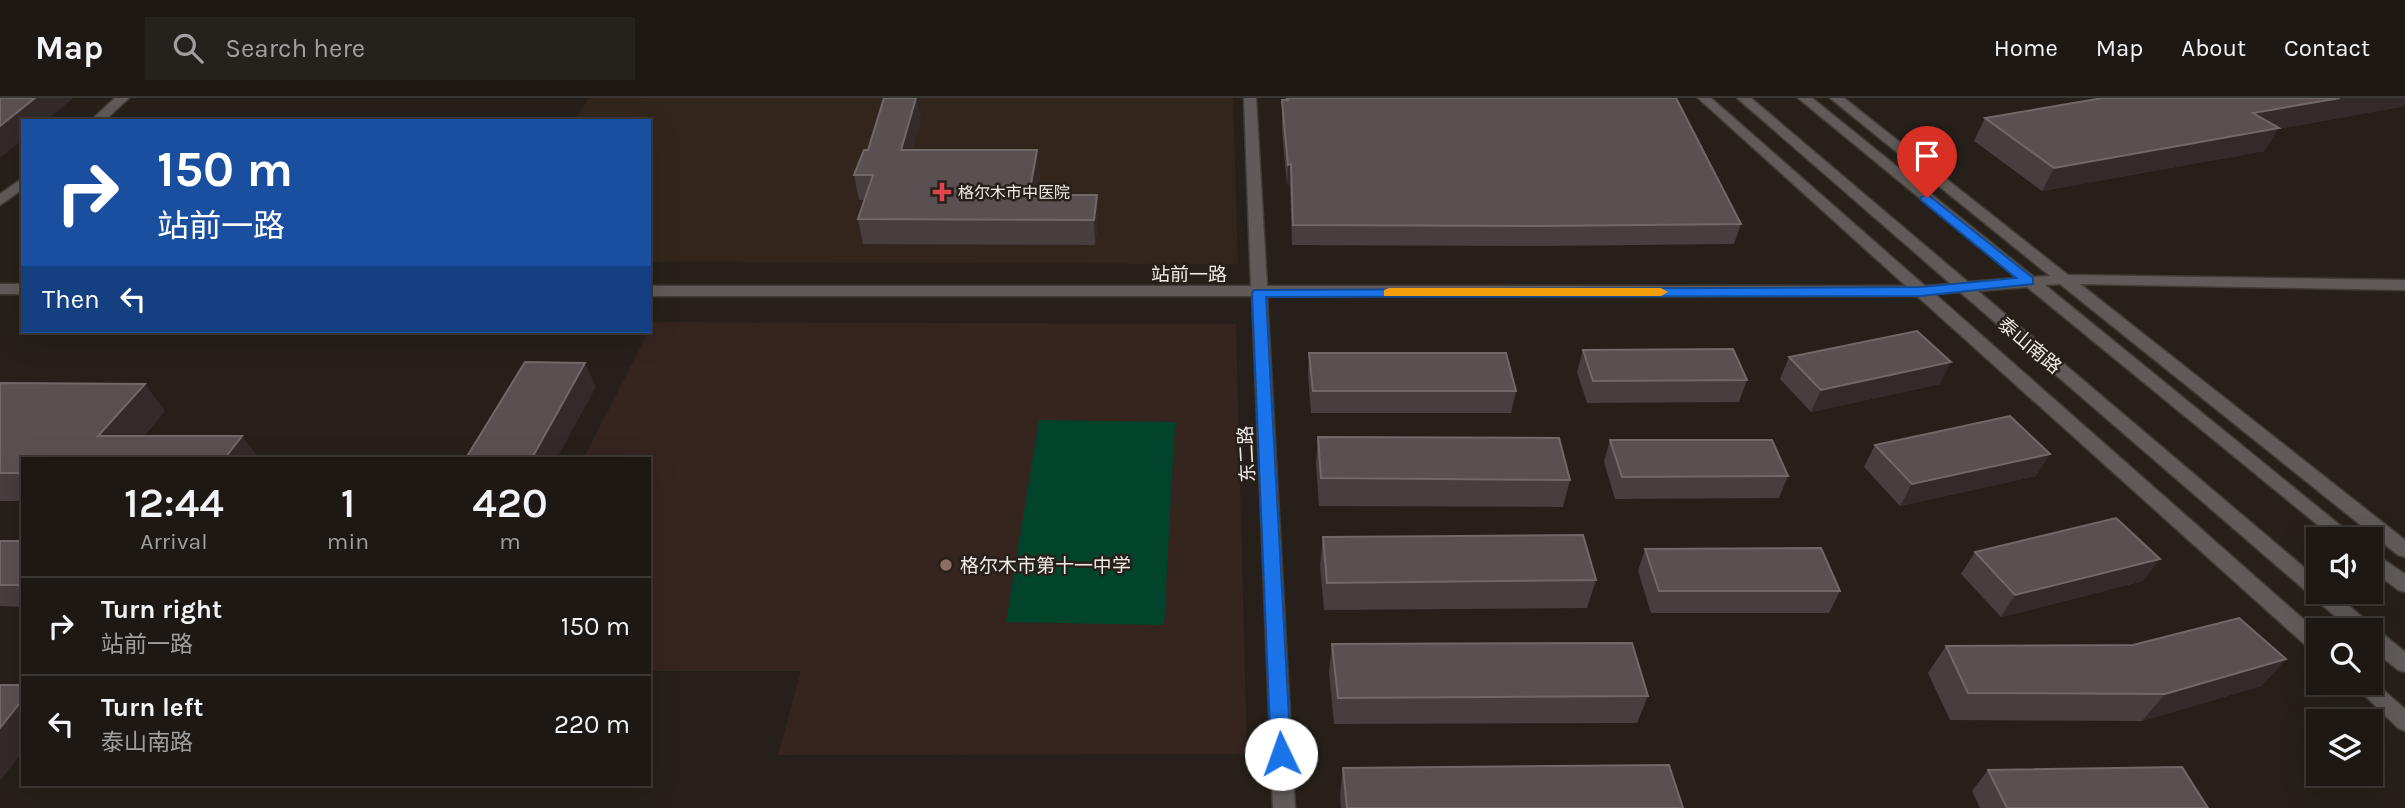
<!DOCTYPE html>
<meta charset="utf-8">
<style>
:root{--surface:#1d1814;--page:#25211d;--text:#f1f3f6;--muted:#a0a0a0;--line:#3b3734}
body{margin:0;font-family:Karla,"Noto Sans SC",sans-serif;background:var(--page);color:var(--text);height:100vh;display:flex;flex-direction:column;font-size:26px;white-space:nowrap}
*{box-sizing:border-box;margin:0}
p{font-size:23px;color:var(--muted)}
.icon{flex:none;width:38px;height:38px;fill:none;stroke:currentColor;stroke-width:2;stroke-linecap:round;stroke-linejoin:round}
.map{position:relative;flex:1;overflow:hidden}
.side{position:absolute;left:21px;top:359px;width:630px;height:329px;display:flex;flex-direction:column;background:var(--surface);border-radius:0px;box-shadow:0 7px 28px #0002,0 0 0 2px var(--line)}
.side>*{flex:none}
.top-card{position:absolute;left:21px;top:21px;width:630px;height:214px;border-radius:0px;box-shadow:0 7px 28px #0002,0 0 0 2px var(--line);background:#1a4fa0;color:#fff;overflow:hidden}
.controls{position:absolute;left:2306px;top:429px;display:grid;gap:14px}
.controls a{display:grid;place-items:center;width:77px;height:77px;border-radius:0px;background:var(--surface);box-shadow:0 7px 28px #0002,0 0 0 2px var(--line);font-size:35px}
.pin{position:absolute;display:grid;place-items:center;width:60px;height:60px;color:#fff;margin:-72px -30px;border-radius:50% 50% 50% 0;rotate:-45deg;box-shadow:0 0 7px #0007}
.pin .icon{rotate:45deg}
.me{position:absolute;width:77px;margin:-38px;rotate:357deg;stroke-linejoin:round;filter:drop-shadow(0 0 5px #0008)}
.turn{display:flex;align-items:center;gap:24px;height:147px;padding:0 21px;font-size:32px}
.turn .icon{width:91px;height:91px;stroke-width:2.5}
.turn b{display:block;font-size:49px;line-height:60px}
.then{display:flex;align-items:center;height:66px;padding:0 21px;background:#0003;gap:14px;font-size:26px}
.eta{display:flex;justify-content:space-evenly;align-items:center;height:119px;text-align:center}
.eta b{font-size:42px;font-weight:600;line-height:49px}
ul{padding:0;list-style:none}
li{display:flex;align-items:center;gap:21px;height:98px;padding:0 21px;border-top:2px solid var(--line)}
li div{flex:1}
li b{display:block;font-size:26px}
li em{font-style:normal}
header{display:flex;align-items:center;gap:42px;box-sizing:border-box;height:98px;padding:0 35px;background:var(--surface);border-bottom:2px solid var(--line)}
header strong{font-size:33px}
nav{display:flex;gap:38px;margin-inline-start:auto;font-size:24px}
.search{width:490px;height:63px;background:var(--page);display:flex;align-items:center;gap:18px;box-sizing:border-box;padding:0 24px;border-radius:0px;color:var(--muted);font-size:26px}
.map>svg:first-child{display:block}
.commercial{fill:#36241f}
.built{fill:#32261c}
.green{fill:#00452b}
.lines{fill:none;stroke-linecap:round;stroke-linejoin:round}
.minor-casing{stroke:#433c36;stroke-width:3}
.minor{fill:#605b59;fill-rule:evenodd}
.wall{fill:#483d3f}
.shaded-wall{fill:#332a29}
.building{fill:#5a5051;stroke:#716868;stroke-width:2}
.route{fill:#1a73e8;stroke:#114b97;stroke-width:2}
.slow{fill:#f59e0b}
.health-dot{fill:#e0444e;stroke:#27201a;stroke-width:2.5}
.education-dot{fill:#8d6e63;stroke:#27201a;stroke-width:2.5}
.labels{text-anchor:middle;stroke-width:5;stroke-linejoin:round;paint-order:stroke}
.far-poi-label{font-size:16px;fill:#efeae5;stroke:#27201a;text-anchor:start}
.street-label{font-size:19px;fill:#efeae5;stroke:#27201a}
.poi-label{font-size:19px;fill:#efeae5;stroke:#27201a;text-anchor:start}
</style>
<header>
<strong>Map</strong>
<div class="search"><svg class="icon" aria-label="search" viewBox="0 0 24 24"><circle cx="10" cy="10" r="6"/><path d="M15 15l6 6"/></svg>Search here</div>
<nav><a>Home</a><a>Map</a><a>About</a><a>Contact</a></nav>
</header>
<div class="map">
<svg width="2405" height="710" viewBox="0 0 2405 710">
<rect width="100%" height="100%" fill="#27201a"/>
<!-- commercial -->
<path class="commercial" d="M653,224L1236,226L1247,656L778,657L801,573H649V360H584Z"/>
<!-- built -->
<path class="built" d="M589,0H1233L1238,166L649,164V23H574Z"/>
<!-- green -->
<path class="green" d="M1039,322L1175,324L1164,527L1006,524Z"/>
<g class="lines">
<defs>
<g id="minor">
<path d="M115,0H129L104,23H90Z"/>
<path d="M1244,0H1256L1267,188H1906L1698,0H1711L1925,188L1951,186L1737,0H1751L1968,184L2017,180L1798,0H1812L2034,179L2050,178L1830,0H1844L2068,177L2405,182V192L2080,186L2405,442V459L2398,457L2060,186L2045,187L2357,441H2335L2027,189L1978,193L2319,482V494H2332L2405,554V574L2398,572L2371,550V532H2351L1960,194L1935,196L2319,535V555L2312,553L1917,198H1267L1295,710H1273L1252,198H649V188H1251Z"/>
<path d="M23,80V91L0,107V96Z"/>
<rect x="0" y="186" width="23" height="10"/>
<path d="M2371,453L2405,476V494L2398,492L2371,471Z"/>
<path d="M2371,581L2405,611V633L2398,630L2351,584H2371Z"/>
</g>
</defs>
<!-- minor casing -->
<use href="#minor" class="minor-casing"/>
<!-- minor -->
<use href="#minor" class="minor"/>
</g>
<!-- wall -->
<g class="wall">
<path d="M1285,0H1676L1741,126L1734,146L1539,148L1292,147L1290,86L1287,87L1282,33V2H1285Z"/>
<path d="M2405,0V8L2278,31L2264,53L2042,93L1974,43L1985,20Z"/>
<path d="M921,21L912,52L1040,77L1036,97H1097L1098,122L1095,147L863,146L858,121L864,102H859L854,77L868,52Z"/>
<path d="M1583,252L1747,282L1739,304L1587,305L1577,274Z"/>
<path d="M1309,255L1516,293L1511,315H1311L1308,276Z"/>
<path d="M1789,259L1940,286L1811,314L1780,281Z"/>
<path d="M0,285L165,313L144,338H242L258,360H23V403H0Z"/>
<path d="M1318,339L1570,382L1563,409L1319,408L1316,366Z"/>
<path d="M1610,342L1788,378L1779,400L1615,401L1604,364Z"/>
<path d="M1875,347L2036,378L1900,408L1864,369Z"/>
<path d="M1323,439L1596,482L1587,510L1324,512L1320,467Z"/>
<path d="M0,443H23V509L0,508Z"/>
<path d="M1645,451L1840,493L1829,515H1651L1638,473Z"/>
<path d="M1975,454L2143,483L2001,519L1961,476Z"/>
<path d="M1332,546L1648,598L1637,625L1334,626L1329,574Z"/>
<path d="M1946,548L2286,561L2261,588L2142,623L1950,622L1928,575Z"/>
<path d="M1343,670L1683,710H1341L1340,697Z"/>
<path d="M1988,672L2208,710H1980L1972,693Z"/>
</g>
<!-- shaded-wall -->
<g class="shaded-wall">
<path d="M35,0H73L46,23H23V41L0,60V28Z"/>
<path d="M916,0H917L921,21L906,77L901,52Z"/>
<path d="M2340,0H2405V8L2278,31L2264,53L2042,93L2054,70L2253,15Z"/>
<path d="M1037,52L1040,77L1031,122L1029,97Z"/>
<path d="M1291,66L1290,86L1287,87L1288,67Z"/>
<path d="M1097,97L1098,122L1095,147L1094,122Z"/>
<path d="M1951,264L1940,286L1811,314L1821,292Z"/>
<path d="M585,265L596,289L557,360H532Z"/>
<path d="M145,286L165,313L125,360L98,338Z"/>
<path d="M242,338L258,360H225Z"/>
<path d="M2050,356L2036,378L1900,408L1912,386Z"/>
<path d="M2160,461L2143,483L2001,519L2015,497Z"/>
<path d="M2286,561L2261,588L2142,623L2165,596Z"/>
<path d="M23,601V653L0,683V630Z"/>
</g>
<!-- building -->
<g class="building">
<path d="M0,0H35L0,28Z"/>
<path d="M884,0H916L901,52H1037L1029,97H1097L1094,122L858,121L873,77H854L864,52H868Z"/>
<path d="M1287,0H1676L1741,126L1543,128L1293,127L1291,66L1288,67L1283,14L1282,2H1288Z"/>
<path d="M2103,0H2340L2253,15L2279,30L2054,70L1985,20Z"/>
<path d="M1917,233L1951,264L1821,292L1789,259Z"/>
<path d="M1733,251L1747,282L1593,283L1583,252Z"/>
<path d="M1309,255H1506L1516,293H1313Z"/>
<path d="M525,264L585,265L532,360H466Z"/>
<path d="M0,285L145,286L98,338H242L225,360H23V375H0Z"/>
<path d="M2010,318L2050,356L1912,386L1875,347Z"/>
<path d="M1318,339L1559,340L1570,382L1321,380Z"/>
<path d="M1610,342H1772L1788,378L1622,379Z"/>
<path d="M2116,420L2160,461L2015,497L1975,454Z"/>
<path d="M1583,437L1596,482L1327,485L1323,439Z"/>
<rect x="0" y="443" width="23" height="44"/>
<path d="M1821,450L1840,493H1659L1645,451Z"/>
<path d="M2239,520L2286,561L2165,596L1968,595L1946,548L2133,547Z"/>
<path d="M1632,545L1648,598L1338,600L1332,546Z"/>
<path d="M0,587H23V601L0,630Z"/>
<path d="M1669,667L1683,710H1347L1343,670Z"/>
<path d="M2182,669L2208,710H2007L1988,672Z"/>
</g>
<!-- route -->
<path class="route" d="M1927,96L2033,180V186L1921,198L1266,199L1291,656L1288,662L1281,664L1274,662L1271,656L1252,195L1254,192L1921,189L2016,180L1922,103L1920,100Z"/>
<!-- slow -->
<path class="slow" d="M1389,190H1661L1668,194L1661,198H1384V192Z"/>
<!-- markers -->
<path class="health-dot" d="M938.5 83.5h7v7h7v7h-7v7h-7v-7h-7v-7h7z"/>
<circle class="education-dot" cx="946" cy="467" r="7"/>
<g class="labels">
<!-- far-poi labels -->
<g class="far-poi-label">
<text x="958" y="100">格尔木市中医院</text>
</g>
<!-- street labels -->
<g class="street-label">
<text x="1189" y="183">站前一路</text>
<text transform="translate(2030 247) rotate(40)" y="7">泰山南路</text>
<text transform="translate(1246 356) rotate(-93)" y="7">东二路</text>
</g>
<!-- poi labels -->
<g class="poi-label">
<text x="960" y="474">格尔木市第十一中学</text>
</g>
</g>
</svg>
<div class="controls">
<a><svg class="icon" aria-label="sound" viewBox="0 0 24 24"><path d="M4 9h4l5-4v14l-5-4H4zM17 9q2 3 0 6"/></svg></a>
<a><svg class="icon" aria-label="search" viewBox="0 0 24 24"><circle cx="10" cy="10" r="6"/><path d="M15 15l6 6"/></svg></a>
<a><svg class="icon" aria-label="layers" viewBox="0 0 24 24"><path d="M12 4l9 5-9 5-9-5zM3 14l9 5 9-5"/></svg></a>
</div>
<div class="pin" style="left:1927px;top:100px;background:#d93025"><svg class="icon" aria-label="arrive" viewBox="0 0 24 24"><path d="M6 21V4h12l-3 4 3 4H6"/></svg></div>
<svg class="me" style="left:1281px;top:656px" viewBox="-20 -20 40 40"><circle r="19" fill="#fff"/><path d="M0-13L10 11 0 6-10 11z" fill="#1a73e8"/></svg>
<div class="top-card">
<div class="turn"><svg class="icon" aria-label="right" viewBox="0 0 24 24"><path d="M7 20v-9h11M14 6l5 5-5 5"/></svg><div><b>150 m</b>站前一路</div></div>
<div class="then">Then<svg class="icon" aria-label="left" viewBox="0 0 24 24"><path d="M17 20v-9H6M10 6l-5 5 5 5"/></svg></div>
</div>
<section class="side">
<div class="eta">
<div><b>12:44</b><p>Arrival</p></div>
<div><b>1</b><p>min</p></div>
<div><b>420</b><p>m</p></div>
</div>
<ul>
<li><svg class="icon" aria-label="right" viewBox="0 0 24 24"><path d="M7 20v-9h11M14 6l5 5-5 5"/></svg><div><b>Turn right</b><p>站前一路</p></div><em>150 m</em></li>
<li><svg class="icon" aria-label="left" viewBox="0 0 24 24"><path d="M17 20v-9H6M10 6l-5 5 5 5"/></svg><div><b>Turn left</b><p>泰山南路</p></div><em>220 m</em></li>
</ul>
</section>
</div>
